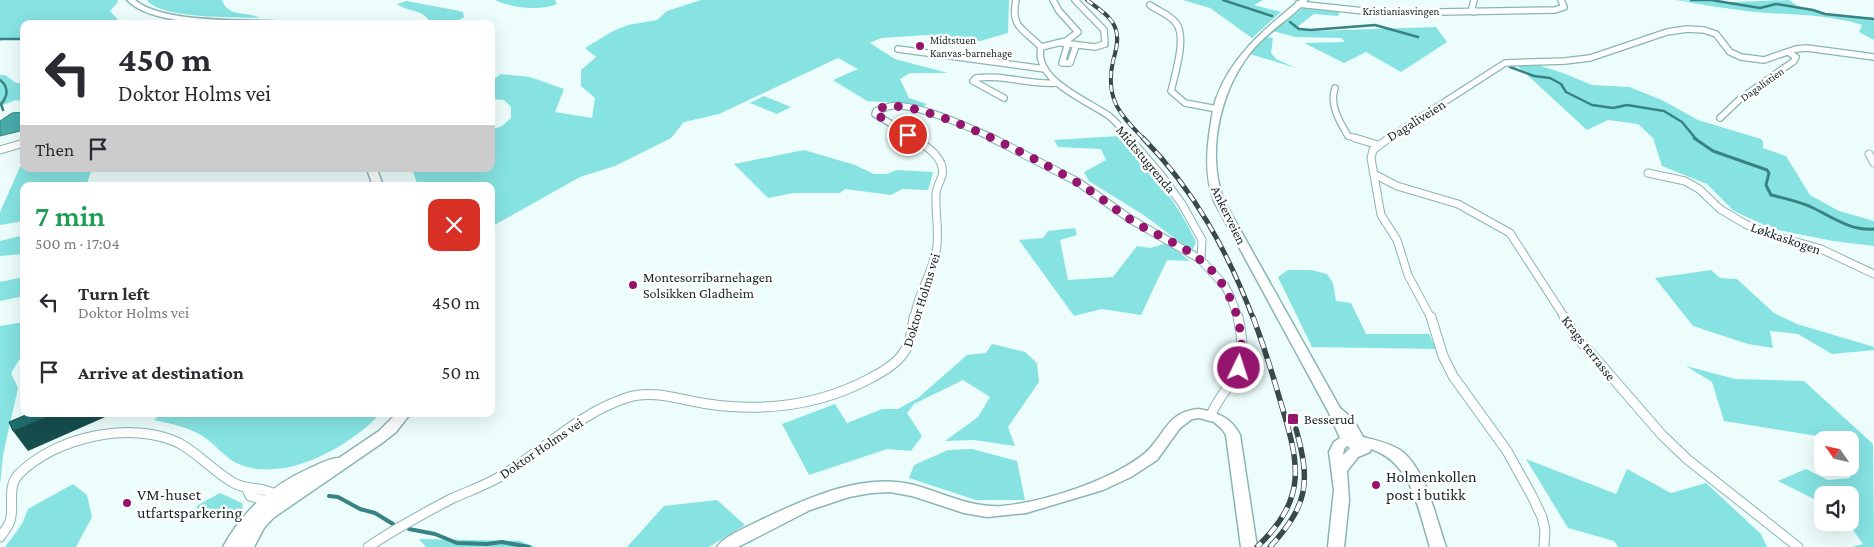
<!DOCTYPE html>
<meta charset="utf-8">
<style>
:root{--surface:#fff;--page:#f2f2f3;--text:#2b2b33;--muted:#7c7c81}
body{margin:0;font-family:"Crimson Pro",serif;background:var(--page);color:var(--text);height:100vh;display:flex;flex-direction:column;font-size:19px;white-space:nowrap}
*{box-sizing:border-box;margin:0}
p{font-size:16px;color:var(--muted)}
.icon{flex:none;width:28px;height:28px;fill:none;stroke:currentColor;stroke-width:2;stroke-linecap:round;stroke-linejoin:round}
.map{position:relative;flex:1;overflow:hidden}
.side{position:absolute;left:20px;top:182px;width:475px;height:235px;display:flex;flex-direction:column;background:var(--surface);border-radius:10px;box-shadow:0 5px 20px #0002}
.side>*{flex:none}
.guide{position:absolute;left:20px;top:20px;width:475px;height:152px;border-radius:10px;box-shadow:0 5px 20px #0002;background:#fff;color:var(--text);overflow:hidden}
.needle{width:32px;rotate:304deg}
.fabs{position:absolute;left:1814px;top:431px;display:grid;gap:10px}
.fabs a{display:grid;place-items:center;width:45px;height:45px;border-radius:10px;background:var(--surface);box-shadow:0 5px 20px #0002;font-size:25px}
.pin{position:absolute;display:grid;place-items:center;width:42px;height:42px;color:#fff;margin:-21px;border:2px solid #fff;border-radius:50%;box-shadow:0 1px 5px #0007}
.me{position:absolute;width:55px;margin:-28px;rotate:4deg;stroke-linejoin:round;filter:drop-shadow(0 0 4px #0008)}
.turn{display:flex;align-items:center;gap:18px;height:105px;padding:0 15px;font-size:22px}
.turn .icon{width:65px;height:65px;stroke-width:2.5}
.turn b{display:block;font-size:35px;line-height:42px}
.then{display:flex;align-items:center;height:48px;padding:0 15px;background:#0003;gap:10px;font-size:19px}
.round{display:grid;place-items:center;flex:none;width:52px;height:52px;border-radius:10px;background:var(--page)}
.summary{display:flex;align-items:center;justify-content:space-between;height:85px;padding:0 15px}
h1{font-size:30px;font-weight:600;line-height:38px;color:#1e9e55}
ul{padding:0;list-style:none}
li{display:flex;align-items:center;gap:15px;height:70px;padding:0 15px}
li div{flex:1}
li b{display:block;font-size:19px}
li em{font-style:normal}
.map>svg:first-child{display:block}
.green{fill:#86e3e2}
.water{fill:#47abaa;stroke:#388382}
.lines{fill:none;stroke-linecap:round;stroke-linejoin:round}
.stream-far2{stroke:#388382;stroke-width:2.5}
.stream-far1{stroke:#388382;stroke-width:3}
.stream{stroke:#388382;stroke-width:4}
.minor-far2-casing{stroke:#8ab5b4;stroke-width:8}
.minor-far1-casing{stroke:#8ab5b4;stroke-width:9}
.minor-casing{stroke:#8ab5b4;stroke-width:11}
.secondary-casing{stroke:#8ab5b4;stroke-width:3}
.minor-far2{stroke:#fff;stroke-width:5.5}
.minor-far1{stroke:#fff;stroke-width:7}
.minor{stroke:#fff;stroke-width:9}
.secondary{fill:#fff;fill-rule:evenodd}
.rail-far2-casing{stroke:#384948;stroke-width:4}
.rail-far1-casing{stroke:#384948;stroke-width:5}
.rail-casing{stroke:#384948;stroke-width:5.5}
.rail-far2{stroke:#fff;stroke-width:2.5;stroke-dasharray:7;stroke-linecap:butt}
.rail-far1{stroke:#fff;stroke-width:3;stroke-dasharray:9;stroke-linecap:butt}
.rail{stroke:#fff;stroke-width:4;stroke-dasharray:11;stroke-linecap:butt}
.shaded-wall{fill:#164d4d}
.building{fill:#1f6e6e;stroke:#164d4d}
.route{stroke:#94146e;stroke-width:9;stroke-dasharray:0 16.2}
.poi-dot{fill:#94146e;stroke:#fff;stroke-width:2}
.labels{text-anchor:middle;stroke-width:5;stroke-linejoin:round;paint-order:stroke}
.far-street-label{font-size:11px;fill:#152626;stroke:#fff}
.far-poi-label{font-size:11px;fill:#152626;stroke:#fff;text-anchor:start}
.street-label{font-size:14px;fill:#152626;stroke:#fff}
.poi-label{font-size:14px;fill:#152626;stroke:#fff;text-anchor:start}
.near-poi-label{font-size:16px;fill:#152626;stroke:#fff;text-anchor:start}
</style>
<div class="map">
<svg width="1874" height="547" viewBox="0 0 1874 547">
<rect width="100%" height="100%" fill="#ecfdfc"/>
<!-- green -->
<g class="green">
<path d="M0,0H117L118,2L110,11L120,22L125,24H24V39L10,38L0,41Z"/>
<path d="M147,0H222C228,18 248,11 260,18C236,17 160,19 147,0Z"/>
<path d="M495,0H555L557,4C541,11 511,8 495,0Z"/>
<path d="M701,0H1009L1008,33L980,41H965L926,35L881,38L870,43L895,59L948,73H910L900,79L909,98L927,104L923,107L903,103L867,101L833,80L858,69L838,58L719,114L684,122L671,138L615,166L580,177L491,227V186H418L412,169H491V130L502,126L511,118V107L504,100L491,99V81L501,74L530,77L564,89L555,112L592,118L595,98L581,86V70L596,57L585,48L613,31L628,25L657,20L667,11Z"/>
<path d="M1183,0H1263L1254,5L1281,12L1252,38L1210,8Z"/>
<path d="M1676,0L1732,2L1789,0L1799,7L1829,14L1874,18V40L1859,32L1862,25C1828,14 1791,15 1755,12C1729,9 1702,5 1676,0Z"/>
<path d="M406,1L455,10L463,12L464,17L453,24H431C424,8 409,13 397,4Z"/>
<path d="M1303,8L1340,11L1338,16L1314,14L1297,27L1314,31L1436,27L1447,42L1401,72L1366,52L1344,63L1304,43L1345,42L1341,38L1295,37L1273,31Z"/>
<path d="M1266,37L1273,38L1271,53L1276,59L1296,68L1250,54Z"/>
<path d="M1513,62L1537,63L1541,66L1563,73L1592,85L1629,87L1662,100L1698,120L1761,139L1763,142V148L1786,156L1810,195L1839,211L1874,221V246L1833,241L1773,229L1734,211L1707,184L1662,166L1653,138L1638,124L1608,120L1587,130Z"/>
<path d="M0,75H5L16,83H24V102L16,100L0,106Z"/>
<path d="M764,96L791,107L777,114L750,103Z"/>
<path d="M1119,136C1150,169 1177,201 1196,242L1192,251L1145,216L1089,181L1084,172L1106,160L1101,149L1058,147L1054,140Z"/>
<path d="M804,150L855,165L874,174H887L896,170L933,172L928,190L902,189L891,195L845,189L840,193H793L768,198L734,164Z"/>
<path d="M20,167H24V169H92L86,186H24V221L0,225V212Z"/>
<path d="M1075,228L1077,235L1060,240L1068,280L1113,277L1137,246L1150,248L1167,243L1190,261L1167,260L1141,315L1102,309L1074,316L1019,240L1043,238L1048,231Z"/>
<path d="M24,235V254L0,256V241Z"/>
<path d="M1288,270H1311L1327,274L1333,283L1336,301L1351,303L1366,334H1429L1436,349L1312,347L1278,277Z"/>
<path d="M1711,270L1720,278L1737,279L1774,313L1797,324L1874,347V350L1832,354L1798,334L1770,331L1773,348L1748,344L1693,326L1655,278Z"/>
<path d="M24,277V296L0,301V282Z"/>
<path d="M24,322V352L11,373L18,388L3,455L0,485V326Z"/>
<path d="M992,344L1025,352L1037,363L1039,382L1008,427L1015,446L974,440L945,441L978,417L990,397L963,380L914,404L907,413L922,436L911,451L887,449L809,475L782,424L835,404L847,423L882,409H898L918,398L967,355L986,353Z"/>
<path d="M1686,366L1735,379L1804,381L1873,444L1874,547H1852L1863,544L1848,523L1850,522V495H1822V503L1778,481L1806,469L1828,480L1850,478L1852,465L1850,440H1832L1830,438L1724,421L1712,382Z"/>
<path d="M161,414H380C349,447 287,482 241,465C227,460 216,445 204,437C189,427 172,424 154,420Z"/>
<path d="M972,449L1017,461L1025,500H976L909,478L914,465L948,450Z"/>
<path d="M1526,459L1616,494L1627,469L1671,493L1706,483L1761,534L1767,547H1618L1614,541L1568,528Z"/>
<path d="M73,484L87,495L92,517L76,547H5L22,524L28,509Z"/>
<path d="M220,493L242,503L243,510L238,519L205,518L193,513L198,505Z"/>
<path d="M717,500L745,525L709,547H627L664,506Z"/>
<path d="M419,539L520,541L535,547H426Z"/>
</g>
<!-- water -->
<path class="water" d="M24,112V130L0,136V121L12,113Z"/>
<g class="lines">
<!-- stream-far2 -->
<g class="stream-far2">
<path d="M1223,0L1272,16"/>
<path d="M1691,0H1711L1760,8L1776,4L1813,10L1825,14L1874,19"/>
<path d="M1290,22L1299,29L1311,30L1375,25L1418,37"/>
<path d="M0,39H24"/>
<path d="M1510,67L1534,76L1550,78L1561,84L1566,92L1592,105L1613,108L1627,105L1664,111L1682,122L1696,139"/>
<path d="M0,80C9,87 8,96 1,104L3,110"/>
</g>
<!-- stream-far1 -->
<path class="stream-far1" d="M1694,138L1713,151L1767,170L1769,173L1766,185L1771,195C1783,198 1797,201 1809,206C1831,216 1849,231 1874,229"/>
<!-- stream -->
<g class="stream">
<path d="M329,496L338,497L360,509L375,513L393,524"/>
<path d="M409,529L435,534L457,543L487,544L502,542L529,547"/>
</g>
<defs>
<g id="minor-far2">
<path d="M1016,0C1010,28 1024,29 1041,47"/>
<path d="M1474,0L1472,8L1474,12"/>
<path d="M1298,4L1383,13L1555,10L1564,7L1561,0"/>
<path d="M1150,5C1158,11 1169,14 1176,23C1187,37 1175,74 1171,91L1185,103L1217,109"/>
<path d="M1062,43L1095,47L1105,44L1104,30L1075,0"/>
<path d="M1068,43L1062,63H1070L1076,46"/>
<path d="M1041,47C1033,80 1088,101 1109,116C1117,122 1124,132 1130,139"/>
<path d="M1041,47L1066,41L1078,32L1059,11L1053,0"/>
<path d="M898,49L1045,69"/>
<path d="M1335,88C1329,105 1340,122 1348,136L1359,139"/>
<path d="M1004,98L973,81L976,78C1003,74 1029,85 1056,83"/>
<path d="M1720,118L1740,99L1794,61L1796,57L1788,52"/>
<path d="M916,139L875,114L876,111C881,110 886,107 891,106C918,103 970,128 995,139"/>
<path d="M1387,139L1505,63L1565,61L1590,58L1667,32L1687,29L1704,30L1716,34L1730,52L1741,57L1764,60L1796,49L1807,48L1874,57"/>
</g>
<g id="minor-far1">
<path d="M914,138C926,146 946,158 942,176C940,182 936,188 936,194C935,214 940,233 936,252C931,275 917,295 914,318"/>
<path d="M992,138L1078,182L1130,219L1200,259L1225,286L1231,298L1238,318"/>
<path d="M1129,138L1161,175L1182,204L1202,240L1201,259"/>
<path d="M1355,138L1378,145"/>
<path d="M1389,138L1373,150L1371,158L1381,215L1397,240L1408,275L1431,318"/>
<path d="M0,150L24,143"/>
<path d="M1869,154L1874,163"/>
<path d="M1648,173L1685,181L1699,189L1720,209L1745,224L1769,234L1821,249L1874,274"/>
<path d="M1374,174L1397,186L1458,204L1510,233L1565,318"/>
</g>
<g id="minor">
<path d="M1431,317L1443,356L1453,376L1507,451L1532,496L1542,517L1545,530L1544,547"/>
<path d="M1564,317L1577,337L1662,435L1687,459L1798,547"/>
<path d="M1211,415C1216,402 1224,393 1232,381C1245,362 1243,339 1238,317"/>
<path d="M247,489L250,496L270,502"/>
<path d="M0,537C4,532 8,527 10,521C15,505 6,487 19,474C55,437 132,420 179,443C199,454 214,472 234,483C248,491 264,486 277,496"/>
<path d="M368,547C395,529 424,513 453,498C469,491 486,485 501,476C543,451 578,414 626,398C653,389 680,400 708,404C764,412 818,406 869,379C900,363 911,352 914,317"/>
</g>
<g id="secondary">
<path d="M127,0H135C163,24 245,19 282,22L286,24C247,24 154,29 127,0Z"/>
<path d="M1300,0H1308C1292,17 1272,29 1256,46C1221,85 1205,151 1224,201L1340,408L1353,419L1363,437C1375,440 1389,443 1400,450C1426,468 1436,519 1446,547H1430C1418,510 1413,463 1371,449L1370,452L1358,457L1347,471L1349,500L1344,547H1328L1334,490L1329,452L1334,442L1340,438L1328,411L1214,201C1206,180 1206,159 1209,136C1211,124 1212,111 1216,99C1231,56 1266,28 1300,0ZM1347,446L1350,448L1343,455L1344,449Z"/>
<path d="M367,169H377L383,186H373Z"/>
<path d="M1199,409C1218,413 1231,417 1240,435L1257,547H1241L1226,435L1222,429L1214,422L1199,418L1192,419L1180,428L1157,460L1131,477L1103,490L1026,513L987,517L964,513L912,496L890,492L871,493L849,497L810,510L738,547H717C723,536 754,524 765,518C810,497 864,472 914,485C943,493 971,508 1002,506C1044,502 1106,482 1140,457C1165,440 1163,412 1199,409Z"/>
<path d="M396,414H410L396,432L382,443L273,518L264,528L254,547H223C243,510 272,485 310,468C319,464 330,458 339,458L379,431Z"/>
</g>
</defs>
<!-- minor-far2 casing -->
<use href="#minor-far2" class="minor-far2-casing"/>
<!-- minor-far1 casing -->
<use href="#minor-far1" class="minor-far1-casing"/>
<!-- minor casing -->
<use href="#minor" class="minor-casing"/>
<!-- secondary casing -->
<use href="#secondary" class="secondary-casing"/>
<!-- minor-far2 -->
<use href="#minor-far2" class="minor-far2"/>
<!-- minor-far1 -->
<use href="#minor-far1" class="minor-far1"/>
<!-- minor -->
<use href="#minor" class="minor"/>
<!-- secondary -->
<use href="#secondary" class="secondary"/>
<defs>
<path id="rail-far2" d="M1087,0C1098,9 1112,16 1116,30C1119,40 1116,51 1113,61C1105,98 1119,114 1144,139"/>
<path id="rail-far1" d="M1143,138C1194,190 1227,250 1253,318"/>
<g id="rail">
<path d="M1253,317C1263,344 1272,372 1280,400C1299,463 1309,497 1257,547"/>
<path d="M1270,547C1308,505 1311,483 1296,429"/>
</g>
</defs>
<!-- rail-far2 casing -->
<use href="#rail-far2" class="rail-far2-casing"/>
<!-- rail-far1 casing -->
<use href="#rail-far1" class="rail-far1-casing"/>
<!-- rail casing -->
<use href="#rail" class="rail-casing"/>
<!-- rail-far2 -->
<use href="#rail-far2" class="rail-far2"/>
<!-- rail-far1 -->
<use href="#rail-far1" class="rail-far1"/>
<!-- rail -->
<use href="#rail" class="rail"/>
</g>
<!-- shaded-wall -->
<path class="shaded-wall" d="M54,414H112L28,451L13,431Z"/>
<!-- building -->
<path class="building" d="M28,414H54L13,431L9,422Z"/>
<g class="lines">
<!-- route -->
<path class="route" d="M908,135L876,114V111C903,86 1048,165 1078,183C1097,194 1113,208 1131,220C1158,237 1193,248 1214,273C1235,298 1247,336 1239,368"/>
</g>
<!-- markers -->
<g class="poi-dot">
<circle cx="920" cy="46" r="5"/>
<circle cx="633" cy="285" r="5"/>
<rect x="1287" y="413" width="12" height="12" rx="2.5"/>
<circle cx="1376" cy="485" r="5"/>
<circle cx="127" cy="503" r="5"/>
</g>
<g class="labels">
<!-- far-street labels -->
<g class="far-street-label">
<text x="1401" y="15">Kristianiasvingen</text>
<text transform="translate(1762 84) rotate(-35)" y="4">Dagalistien</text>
</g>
<!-- far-poi labels -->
<g class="far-poi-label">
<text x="930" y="44">Midtstuen<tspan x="930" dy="13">Kanvas-barnehage</tspan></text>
</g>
<!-- street labels -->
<g class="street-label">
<text transform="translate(1416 120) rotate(-32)" y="5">Dagaliveien</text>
<text transform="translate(1146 159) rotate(50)" y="5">Midtstugrenda</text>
<text transform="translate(1229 215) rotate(64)" y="5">Ankerveien</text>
<text transform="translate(1786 238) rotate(19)" y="5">Løkkaskogen</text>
<text transform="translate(921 300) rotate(-73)" y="5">Doktor Holms vei</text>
<text transform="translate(1589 348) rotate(52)" y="5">Krags terrasse</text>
<text transform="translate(541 448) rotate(-34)" y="5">Doktor Holms vei</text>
</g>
<!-- poi labels -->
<g class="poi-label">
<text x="643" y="282">Montesorribarnehagen<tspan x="643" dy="16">Solsikken Gladheim</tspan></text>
<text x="1304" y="424">Besserud</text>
</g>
<!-- near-poi labels -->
<g class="near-poi-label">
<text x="1386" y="482">Holmenkollen<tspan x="1386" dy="18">post i butikk</tspan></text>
<text x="137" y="500">VM-huset<tspan x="137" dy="18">utfartsparkering</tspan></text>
</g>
</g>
</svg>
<div class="fabs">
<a><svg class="needle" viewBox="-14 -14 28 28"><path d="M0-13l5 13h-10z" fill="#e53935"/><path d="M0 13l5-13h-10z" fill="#7c7c81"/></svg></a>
<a><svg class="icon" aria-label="sound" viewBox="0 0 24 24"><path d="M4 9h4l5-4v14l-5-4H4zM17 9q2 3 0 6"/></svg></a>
</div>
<div class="pin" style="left:908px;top:135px;background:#d93025"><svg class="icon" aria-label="arrive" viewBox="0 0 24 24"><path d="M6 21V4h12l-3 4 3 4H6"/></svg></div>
<svg class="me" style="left:1239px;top:368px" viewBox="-20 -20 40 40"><circle r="17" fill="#94146e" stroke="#fff" stroke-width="3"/><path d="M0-11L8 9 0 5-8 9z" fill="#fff"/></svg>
<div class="guide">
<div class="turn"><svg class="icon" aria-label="left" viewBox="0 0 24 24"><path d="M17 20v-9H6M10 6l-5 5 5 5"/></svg><div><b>450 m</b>Doktor Holms vei</div></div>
<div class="then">Then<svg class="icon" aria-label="arrive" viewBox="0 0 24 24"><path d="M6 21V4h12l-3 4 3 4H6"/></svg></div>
</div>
<section class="side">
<div class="summary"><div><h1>7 min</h1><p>500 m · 17:04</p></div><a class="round" style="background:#d93025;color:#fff"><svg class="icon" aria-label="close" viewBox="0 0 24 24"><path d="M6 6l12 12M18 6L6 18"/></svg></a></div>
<ul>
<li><svg class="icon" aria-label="left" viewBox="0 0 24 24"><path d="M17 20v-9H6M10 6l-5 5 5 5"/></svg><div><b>Turn left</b><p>Doktor Holms vei</p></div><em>450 m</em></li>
<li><svg class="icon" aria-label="arrive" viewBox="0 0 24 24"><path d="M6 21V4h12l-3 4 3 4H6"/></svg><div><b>Arrive at destination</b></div><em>50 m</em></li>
</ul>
</section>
</div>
